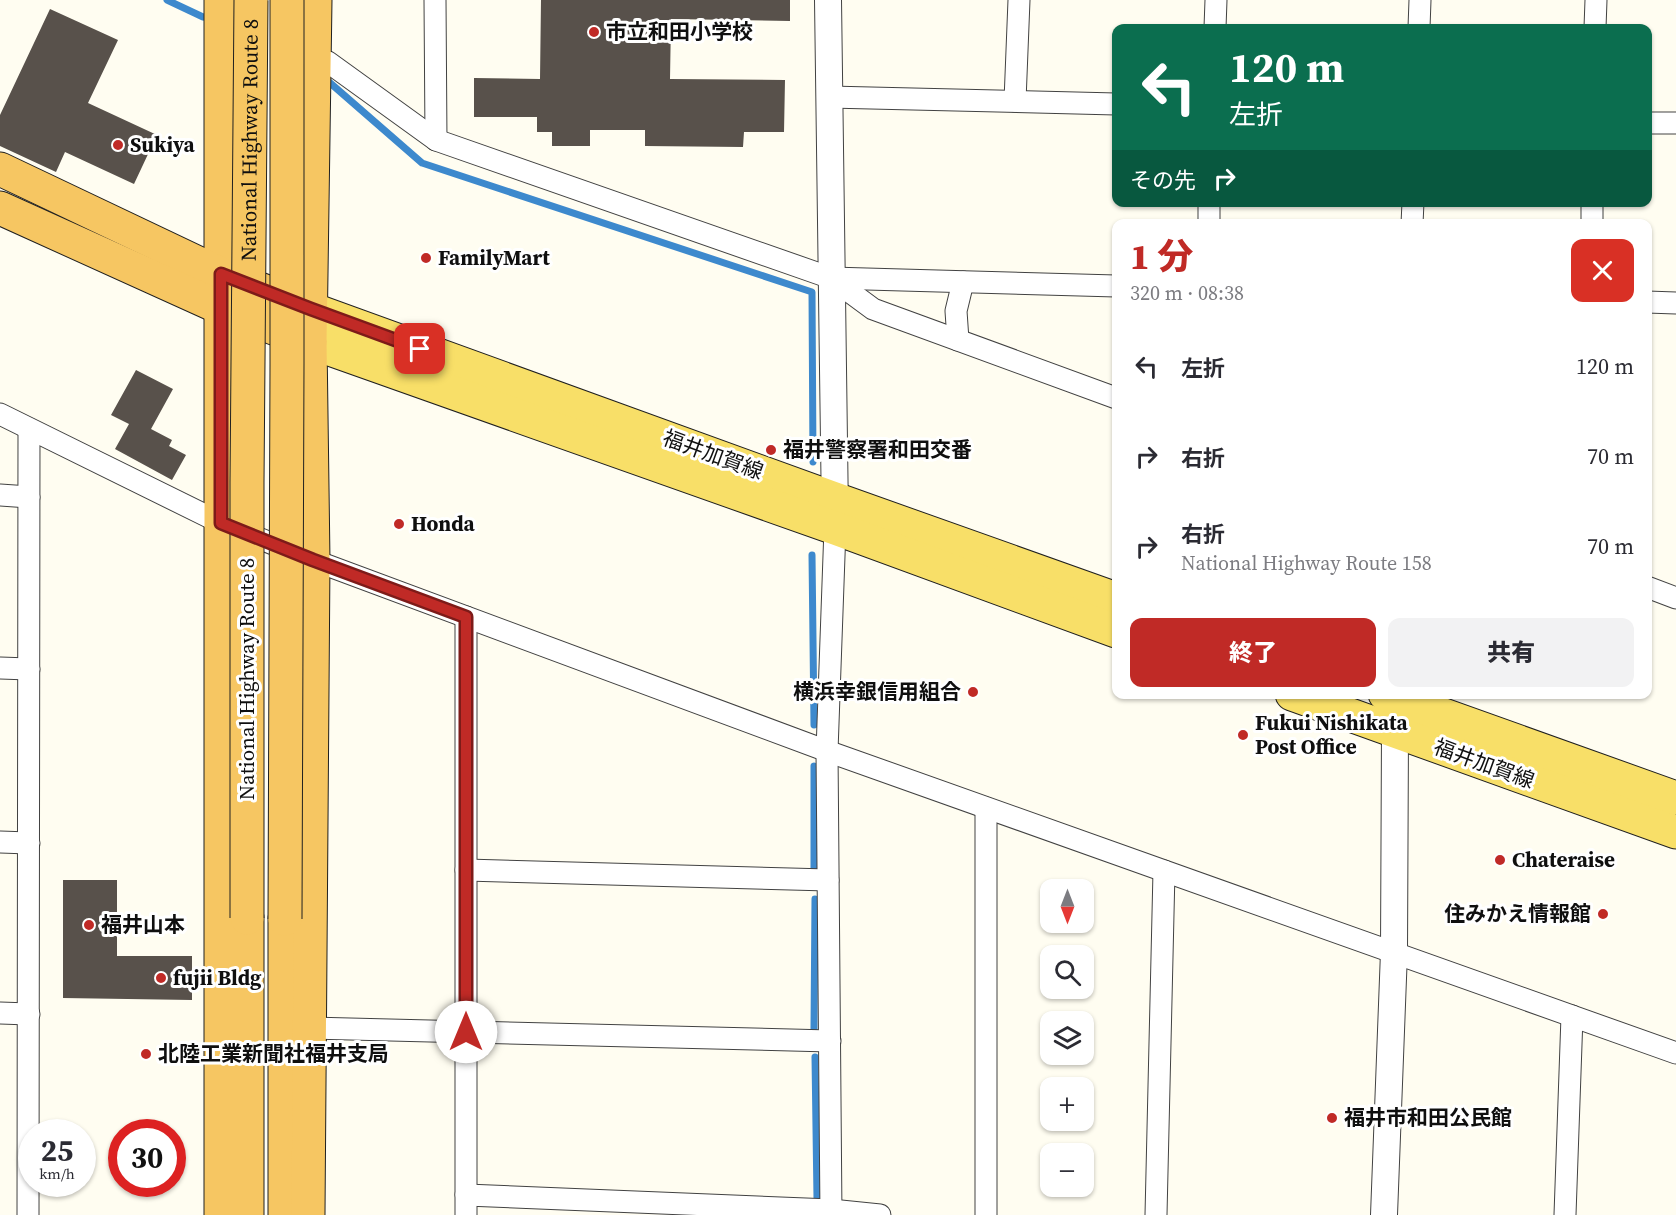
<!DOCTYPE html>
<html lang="ja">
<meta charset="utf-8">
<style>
:root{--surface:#fff;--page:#f2f2f3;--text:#2b2b33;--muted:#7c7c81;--accent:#c02a26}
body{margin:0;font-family:"Source Serif 4","Noto Sans JP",serif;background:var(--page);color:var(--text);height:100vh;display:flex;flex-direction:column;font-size:22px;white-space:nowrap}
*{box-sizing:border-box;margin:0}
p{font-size:20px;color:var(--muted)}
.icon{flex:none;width:33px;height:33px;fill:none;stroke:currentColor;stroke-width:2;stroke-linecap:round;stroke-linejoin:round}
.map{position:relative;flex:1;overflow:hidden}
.panel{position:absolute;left:1112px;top:219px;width:540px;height:480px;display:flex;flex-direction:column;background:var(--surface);border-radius:12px;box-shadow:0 2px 4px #0004}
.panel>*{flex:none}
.banner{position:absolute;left:1112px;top:24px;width:540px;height:183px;border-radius:12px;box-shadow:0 2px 4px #0004;background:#0b6e4f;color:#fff;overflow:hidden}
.needle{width:39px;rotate:180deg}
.fabs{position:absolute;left:1040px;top:879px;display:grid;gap:12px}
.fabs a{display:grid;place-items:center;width:54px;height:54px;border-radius:12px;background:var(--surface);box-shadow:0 2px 4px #0004;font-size:30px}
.speed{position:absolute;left:18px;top:1119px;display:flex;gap:12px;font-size:30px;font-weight:700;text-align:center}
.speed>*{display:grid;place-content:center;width:78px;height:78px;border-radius:50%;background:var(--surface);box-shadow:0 2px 4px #0004;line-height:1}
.speed small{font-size:15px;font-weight:400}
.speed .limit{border:9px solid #d22;background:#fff;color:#111}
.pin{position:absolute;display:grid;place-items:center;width:51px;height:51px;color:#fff;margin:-26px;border-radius:12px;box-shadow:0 3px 9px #0006}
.me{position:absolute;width:66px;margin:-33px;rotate:0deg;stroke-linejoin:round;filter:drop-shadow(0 0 4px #0008)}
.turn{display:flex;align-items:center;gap:21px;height:126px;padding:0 18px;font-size:27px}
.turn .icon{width:78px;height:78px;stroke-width:2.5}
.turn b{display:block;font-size:42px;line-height:51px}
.then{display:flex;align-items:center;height:57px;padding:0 18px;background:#0003;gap:12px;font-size:22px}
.round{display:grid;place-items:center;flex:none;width:63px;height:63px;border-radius:12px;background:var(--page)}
.overview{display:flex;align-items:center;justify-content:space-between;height:102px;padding:0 18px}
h1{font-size:36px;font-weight:800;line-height:45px;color:var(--accent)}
.button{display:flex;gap:12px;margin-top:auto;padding:12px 18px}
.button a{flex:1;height:69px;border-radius:12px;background:var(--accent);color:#fff;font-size:24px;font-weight:800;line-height:69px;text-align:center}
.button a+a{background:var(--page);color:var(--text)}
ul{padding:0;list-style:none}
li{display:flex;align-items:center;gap:18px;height:90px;padding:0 18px}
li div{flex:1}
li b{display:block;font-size:22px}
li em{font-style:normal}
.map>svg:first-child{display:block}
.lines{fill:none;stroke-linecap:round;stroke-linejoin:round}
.stream{stroke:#3d89cd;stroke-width:7}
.building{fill:#58514b}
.minor-casing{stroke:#424242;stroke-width:23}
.tertiary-casing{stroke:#424242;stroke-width:28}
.primary-casing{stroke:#202020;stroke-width:35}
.trunk-casing{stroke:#202020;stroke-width:35}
.minor{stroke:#fff;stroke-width:21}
.tertiary{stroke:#fff;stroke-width:26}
.primary{stroke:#f8df68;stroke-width:33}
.trunk{stroke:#f6c662;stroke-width:33}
.trunk-bridge-casing{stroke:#202020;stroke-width:35;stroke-linecap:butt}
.trunk-bridge{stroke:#f6c662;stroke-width:33}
.route-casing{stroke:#7d1b19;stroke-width:15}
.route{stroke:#c02a26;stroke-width:10}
.poi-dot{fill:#c02a26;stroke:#fff;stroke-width:2}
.labels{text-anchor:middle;stroke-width:6;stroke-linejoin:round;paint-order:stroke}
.poi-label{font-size:21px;font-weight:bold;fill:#0f0f0f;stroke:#fff;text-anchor:start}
.street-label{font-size:21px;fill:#0f0f0f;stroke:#fff}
</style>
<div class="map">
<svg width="1676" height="1215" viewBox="0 0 1676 1215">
<rect width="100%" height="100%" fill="#fffdf1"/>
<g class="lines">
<!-- stream -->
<g class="stream">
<path d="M167,0L203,17"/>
<path d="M329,82L422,163L812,292L813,462"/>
<path d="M812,555L814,725"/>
<path d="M814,869V766"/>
<path d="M814,1029L815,899"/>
<path d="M815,1057L817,1199"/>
</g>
</g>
<!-- building -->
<g class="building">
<path d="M541,0H790V21L671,19L670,79L785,80L784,132H744L743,147L645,146V130H590V146H552V132H537V117H474V78L540,79Z"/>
<path d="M50,9L118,40L88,103L157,135L134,184L65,152L56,172L0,146V115Z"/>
<path d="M136,370L173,389L151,429L172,440L169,446L186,455L172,480L115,449L129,424L111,415Z"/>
<path d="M63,880H117V956H192V1000L63,998Z"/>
</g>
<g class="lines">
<defs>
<g id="minor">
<path d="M435,0L436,140"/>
<path d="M1215,28L1216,0"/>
<path d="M1419,28L1420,0"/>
<path d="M1595,28L1596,0"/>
<path d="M314,60L328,62L436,140L831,278L873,309L1116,398"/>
<path d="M829,97L1116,104"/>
<path d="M1015,101L1019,0"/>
<path d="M1647,123H1676"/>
<path d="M1209,224V202"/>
<path d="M1412,224L1413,202"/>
<path d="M1592,224V202"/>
<path d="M831,278L1116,286"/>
<path d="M1647,302L1676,303"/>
<path d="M958,340L956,311L963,282"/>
<path d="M0,414L221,523L313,560L827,751L1676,1053"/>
<path d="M0,495L29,497"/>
<path d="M1647,587L1676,598"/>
<path d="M466,617V1215"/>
<path d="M0,668L29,669"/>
<path d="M986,808V1215"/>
<path d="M0,842L29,843"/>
<path d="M466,870L828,880"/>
<path d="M0,1013L29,1014"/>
<path d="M310,1028L830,1041"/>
<path d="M466,1195L831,1210L880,1215"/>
<path d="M28,1215L29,429"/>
<path d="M831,1215L827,751L835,528"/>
<path d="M1156,1215L1164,871"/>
<path d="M1565,1215L1572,1016"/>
</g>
<g id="tertiary">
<path d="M828,0L835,516"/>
<path d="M1384,1215L1394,952L1395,732"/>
</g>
<g id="primary">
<path d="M311,309L835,499L1116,599"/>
<path d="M310,342L835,528L1116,631"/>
<path d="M1292,694L1676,832"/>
<path d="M1385,694L1676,798"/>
</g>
<g id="trunk">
<path d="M221,0V1215"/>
<path d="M0,169L221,274L311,309"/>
<path d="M0,208L221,308L310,342"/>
<path d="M247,918V1215"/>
<path d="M285,919V1215"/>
<path d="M308,1215L313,560L310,342L315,0"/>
</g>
</defs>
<!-- minor casing -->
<use href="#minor" class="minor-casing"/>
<!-- tertiary casing -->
<use href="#tertiary" class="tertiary-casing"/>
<!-- primary casing -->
<use href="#primary" class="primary-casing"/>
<!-- trunk casing -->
<use href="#trunk" class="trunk-casing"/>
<!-- minor -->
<use href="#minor" class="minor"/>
<!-- tertiary -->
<use href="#tertiary" class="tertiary"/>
<!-- primary -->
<use href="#primary" class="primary"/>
<!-- trunk -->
<use href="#trunk" class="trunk"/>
<defs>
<g id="trunk-bridge">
<path id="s1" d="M247,918V482L251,0"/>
<path d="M285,919L287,364V0"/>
</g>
</defs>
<!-- trunk-bridge casing -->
<use href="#trunk-bridge" class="trunk-bridge-casing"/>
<!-- trunk-bridge -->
<use href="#trunk-bridge" class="trunk-bridge"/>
</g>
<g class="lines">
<defs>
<path id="route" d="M420,349L311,309L221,274V523L313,560L466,617V1032"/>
</defs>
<!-- route casing -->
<use href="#route" class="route-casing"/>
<!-- route -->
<use href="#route" class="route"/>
</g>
<!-- markers -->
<g class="poi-dot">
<circle cx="594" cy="32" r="6"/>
<circle cx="118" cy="145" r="6"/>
<circle cx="426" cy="258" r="6"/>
<circle cx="771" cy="450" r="6"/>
<circle cx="399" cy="524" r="6"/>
<circle cx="973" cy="692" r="6"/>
<circle cx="1243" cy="735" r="6"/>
<circle cx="1500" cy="860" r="6"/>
<circle cx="1603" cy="914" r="6"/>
<circle cx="89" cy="925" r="6"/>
<circle cx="161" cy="978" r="6"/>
<circle cx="146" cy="1054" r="6"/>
<circle cx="1332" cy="1118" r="6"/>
</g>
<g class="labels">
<!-- poi labels -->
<g class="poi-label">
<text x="606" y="39">市立和田小学校</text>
<text x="130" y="152">Sukiya</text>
<text x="438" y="265">FamilyMart</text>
<text x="783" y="457">福井警察署和田交番</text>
<text x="411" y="531">Honda</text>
<text x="961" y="699" text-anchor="end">横浜幸銀信用組合</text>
<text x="1255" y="730">Fukui Nishikata<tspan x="1255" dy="24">Post Office</tspan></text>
<text x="1512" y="867">Chateraise</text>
<text x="1591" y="921" text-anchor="end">住みかえ情報館</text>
<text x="101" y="932">福井山本</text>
<text x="173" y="985">fujii Bldg</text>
<text x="158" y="1061">北陸工業新聞社福井支局</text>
<text x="1344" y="1125">福井市和田公民館</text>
</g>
<!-- street labels -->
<g class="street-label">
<text dy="7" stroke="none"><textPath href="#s1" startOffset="778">National Highway Route 8</textPath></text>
<text transform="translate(713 455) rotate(20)" y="7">福井加賀線</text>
<text transform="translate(247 679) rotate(-90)" y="7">National Highway Route 8</text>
<text transform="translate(1484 764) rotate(20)" y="7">福井加賀線</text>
</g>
</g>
</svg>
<div class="fabs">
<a><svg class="needle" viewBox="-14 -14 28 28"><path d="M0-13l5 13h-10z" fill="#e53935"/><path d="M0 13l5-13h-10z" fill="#7c7c81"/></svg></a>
<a><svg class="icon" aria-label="search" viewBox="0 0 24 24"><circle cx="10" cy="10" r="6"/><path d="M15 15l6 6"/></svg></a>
<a><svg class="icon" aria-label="layers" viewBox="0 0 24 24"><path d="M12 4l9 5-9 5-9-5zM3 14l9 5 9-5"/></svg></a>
<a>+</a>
<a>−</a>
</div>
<div class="speed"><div>25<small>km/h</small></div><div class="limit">30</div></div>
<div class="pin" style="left:420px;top:349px;background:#d93025"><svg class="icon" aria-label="arrive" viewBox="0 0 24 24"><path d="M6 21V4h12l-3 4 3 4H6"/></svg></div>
<svg class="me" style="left:466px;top:1032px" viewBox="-20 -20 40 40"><circle r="19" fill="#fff"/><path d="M0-13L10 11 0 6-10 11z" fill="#c02a26"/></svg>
<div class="banner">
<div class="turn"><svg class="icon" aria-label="left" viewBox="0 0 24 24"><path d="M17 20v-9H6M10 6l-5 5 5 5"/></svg><div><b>120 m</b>左折</div></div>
<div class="then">その先<svg class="icon" aria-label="right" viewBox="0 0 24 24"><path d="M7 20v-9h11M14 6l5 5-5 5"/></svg></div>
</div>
<section class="panel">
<div class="overview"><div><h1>1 分</h1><p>320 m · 08:38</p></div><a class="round" style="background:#d93025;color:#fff"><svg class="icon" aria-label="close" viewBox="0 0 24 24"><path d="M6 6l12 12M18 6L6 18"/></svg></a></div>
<ul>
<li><svg class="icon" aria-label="left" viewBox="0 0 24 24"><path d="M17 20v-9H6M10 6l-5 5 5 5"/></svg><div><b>左折</b></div><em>120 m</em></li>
<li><svg class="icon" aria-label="right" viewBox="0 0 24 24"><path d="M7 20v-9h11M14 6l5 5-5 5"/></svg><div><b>右折</b></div><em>70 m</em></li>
<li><svg class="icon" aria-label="right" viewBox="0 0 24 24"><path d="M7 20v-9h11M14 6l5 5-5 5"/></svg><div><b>右折</b><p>National Highway Route 158</p></div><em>70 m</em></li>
</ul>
<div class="button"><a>終了</a><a>共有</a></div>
</section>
</div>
